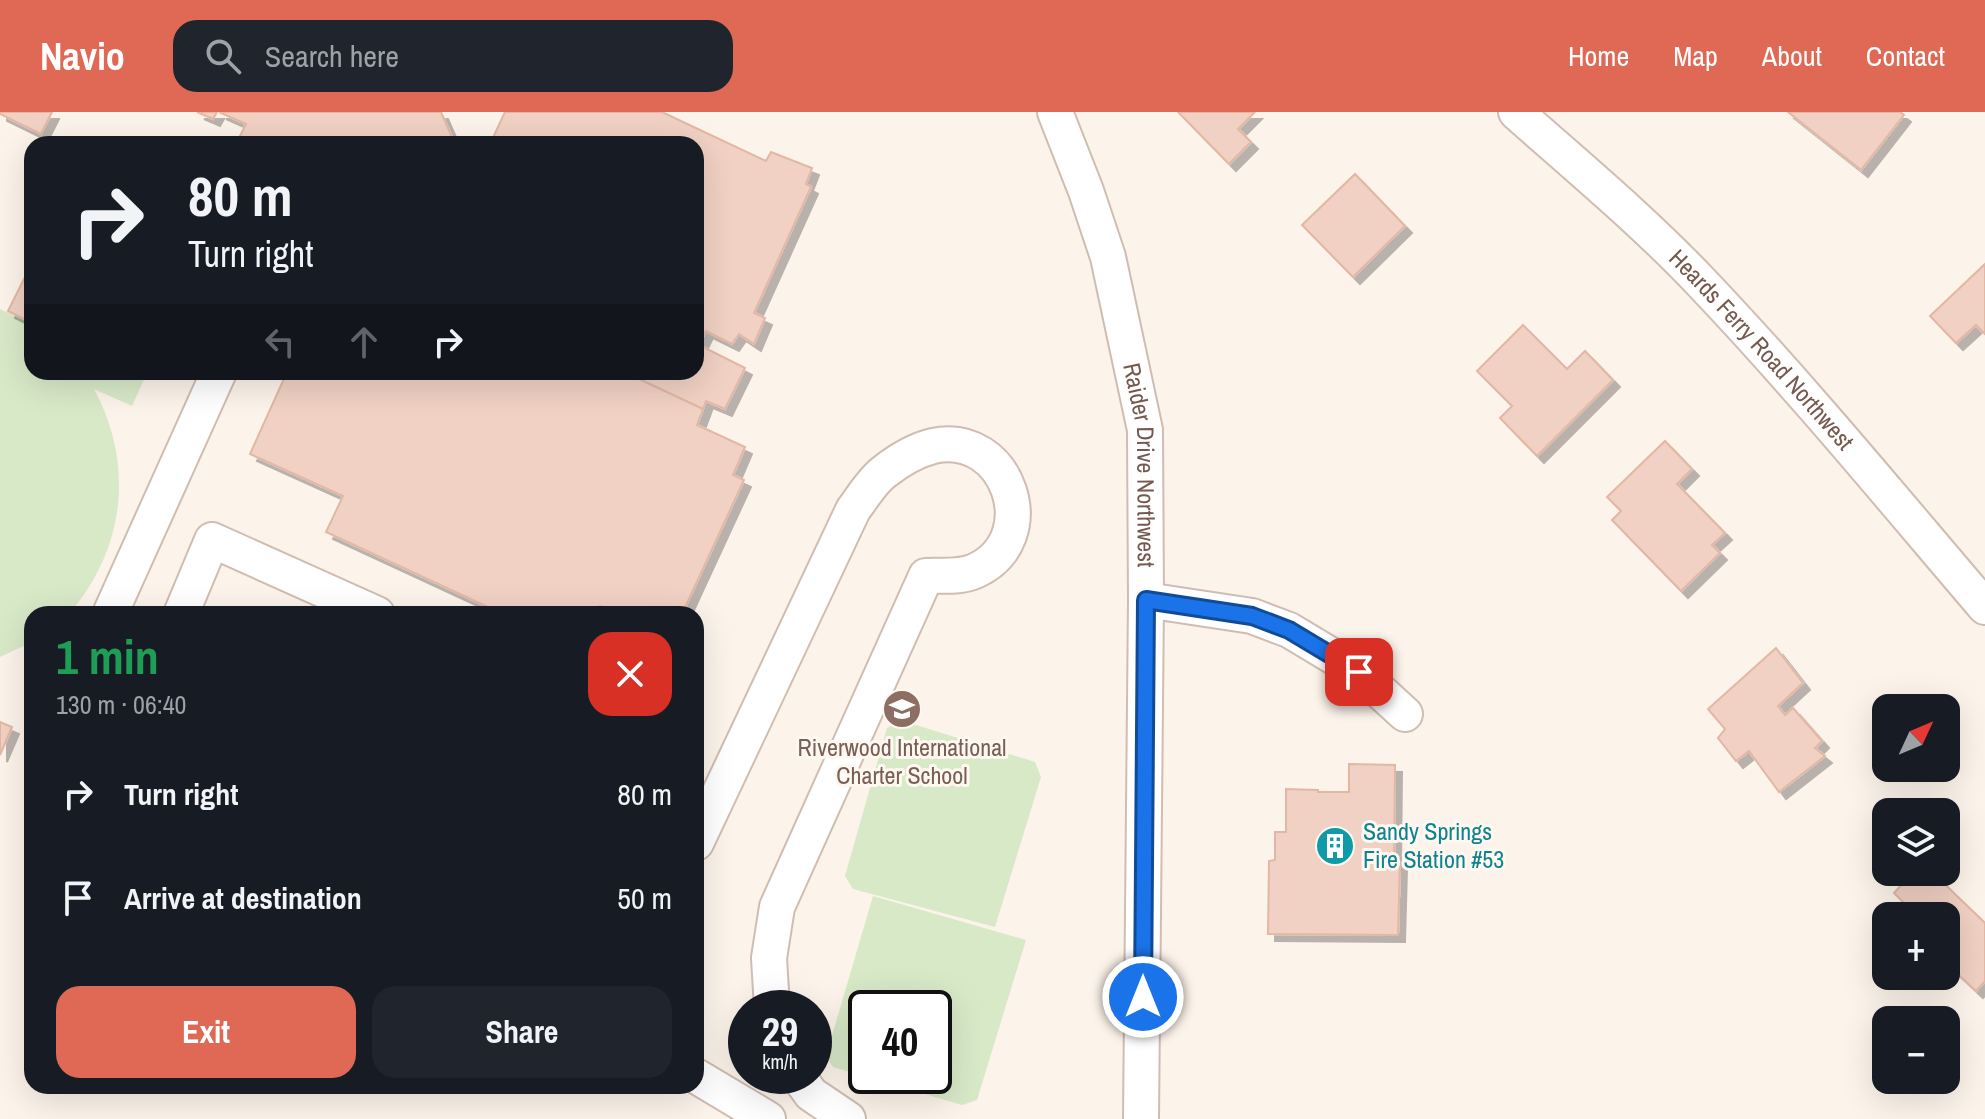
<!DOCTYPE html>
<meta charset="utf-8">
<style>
:root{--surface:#171b24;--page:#20242c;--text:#f1f3f6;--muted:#9ea1a6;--accent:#df6955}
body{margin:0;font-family:"Archivo Narrow",sans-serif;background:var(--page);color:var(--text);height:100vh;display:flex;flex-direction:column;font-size:30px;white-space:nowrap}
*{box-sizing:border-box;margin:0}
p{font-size:26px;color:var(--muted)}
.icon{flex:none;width:44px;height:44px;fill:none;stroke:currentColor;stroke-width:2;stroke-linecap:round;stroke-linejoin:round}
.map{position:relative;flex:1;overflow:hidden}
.side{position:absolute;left:24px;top:494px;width:680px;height:488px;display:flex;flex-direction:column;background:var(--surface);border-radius:24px;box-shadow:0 8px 32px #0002}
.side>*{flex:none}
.banner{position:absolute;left:24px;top:24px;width:680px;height:244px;border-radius:24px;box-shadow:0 8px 32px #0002;background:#171b24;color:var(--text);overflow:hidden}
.needle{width:52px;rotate:46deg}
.tools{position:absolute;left:1872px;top:582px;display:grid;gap:16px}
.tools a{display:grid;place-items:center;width:88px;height:88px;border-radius:16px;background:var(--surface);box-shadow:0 8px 32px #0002;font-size:40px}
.speed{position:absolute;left:728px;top:878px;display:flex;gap:16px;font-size:40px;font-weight:700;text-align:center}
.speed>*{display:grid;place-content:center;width:104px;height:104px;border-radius:50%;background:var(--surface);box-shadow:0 8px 32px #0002;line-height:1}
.speed small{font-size:20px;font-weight:400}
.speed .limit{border:4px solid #111;border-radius:12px;background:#fff;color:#111}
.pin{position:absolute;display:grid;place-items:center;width:68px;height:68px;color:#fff;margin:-34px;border-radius:16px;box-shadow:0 4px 12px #0006}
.me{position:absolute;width:88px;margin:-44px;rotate:0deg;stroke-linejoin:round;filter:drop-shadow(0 0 6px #0008)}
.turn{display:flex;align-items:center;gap:28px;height:168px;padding:0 32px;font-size:36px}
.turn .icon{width:104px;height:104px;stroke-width:2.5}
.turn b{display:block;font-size:56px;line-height:68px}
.lanes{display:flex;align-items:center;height:76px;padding:0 32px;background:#0003;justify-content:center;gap:40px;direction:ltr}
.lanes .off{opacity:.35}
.round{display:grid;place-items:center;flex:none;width:84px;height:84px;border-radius:24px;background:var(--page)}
.summary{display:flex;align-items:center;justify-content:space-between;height:136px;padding:0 32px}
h1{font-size:48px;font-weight:700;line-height:60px;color:#1e9e55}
.button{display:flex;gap:16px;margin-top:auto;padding:16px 32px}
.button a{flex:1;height:92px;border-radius:24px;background:var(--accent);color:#fff;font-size:32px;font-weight:700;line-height:92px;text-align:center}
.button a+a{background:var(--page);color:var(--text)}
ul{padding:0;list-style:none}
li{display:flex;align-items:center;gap:24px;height:104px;padding:0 32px}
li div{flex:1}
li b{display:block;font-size:30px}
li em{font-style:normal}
header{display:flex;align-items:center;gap:48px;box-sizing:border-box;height:112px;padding:0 40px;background:var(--accent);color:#fff}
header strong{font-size:38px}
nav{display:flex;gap:44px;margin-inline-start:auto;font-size:28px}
.search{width:560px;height:72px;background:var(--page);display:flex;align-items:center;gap:20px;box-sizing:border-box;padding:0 28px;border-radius:24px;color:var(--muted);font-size:30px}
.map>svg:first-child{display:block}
.green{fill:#d8e9c8;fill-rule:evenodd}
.building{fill:#f0d1c3;stroke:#e2b7a4;stroke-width:2;filter:url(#shadow)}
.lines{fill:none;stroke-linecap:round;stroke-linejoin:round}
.minor-casing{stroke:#d0bdb2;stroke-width:38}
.minor{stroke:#fff;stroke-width:34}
.route-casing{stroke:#114b97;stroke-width:20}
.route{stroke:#1a73e8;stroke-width:14}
.labels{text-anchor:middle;stroke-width:6;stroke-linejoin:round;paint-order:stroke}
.street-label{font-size:24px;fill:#76594e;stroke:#fef8f1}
.education-label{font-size:24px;fill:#785e54;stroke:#fef8f1}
.culture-label{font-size:24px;fill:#0d838f;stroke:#fef8f1;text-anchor:start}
</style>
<header>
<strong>Navio</strong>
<div class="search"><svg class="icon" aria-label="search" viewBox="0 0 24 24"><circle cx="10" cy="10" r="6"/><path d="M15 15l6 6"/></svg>Search here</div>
<nav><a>Home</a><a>Map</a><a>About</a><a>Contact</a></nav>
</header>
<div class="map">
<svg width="1985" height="1007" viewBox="0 0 1985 1007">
<defs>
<filter id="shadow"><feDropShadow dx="7" dy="7" stdDeviation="0" flood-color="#0004"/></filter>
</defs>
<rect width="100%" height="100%" fill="#fcf3ea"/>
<!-- green -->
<g class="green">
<path d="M0,197L32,212V260H139L146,263L132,294L94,277C135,353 125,437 69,502H32V530L0,545Z"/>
<path d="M900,608L1035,650L1041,665L995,815L853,777L845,764L887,616Z"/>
<path d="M873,784L1026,828L977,988L962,993L833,955L826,944ZM866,896H934V964H866Z"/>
</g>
<!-- building -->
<g class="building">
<path d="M0,0H52L41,22L0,2Z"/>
<path d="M197,0H217L213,7Z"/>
<path d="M219,0H441L455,32H236L246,12Z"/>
<path d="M505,0H662L766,49L771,40L812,56L806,72L811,75L754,201L765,206L754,232L739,222L732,232L706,219L699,233L745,256L725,297L706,289L703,297L624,260H696V32H490Z"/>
<path d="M1178,0H1255L1238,17L1251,30L1229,52Z"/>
<path d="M1788,0H1900L1904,3L1861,58Z"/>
<path d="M1355,62L1405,114L1353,165L1302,113Z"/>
<path d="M32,151V211L8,199Z"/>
<path d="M1985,152V222L1976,213L1956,231L1930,204Z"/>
<path d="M1523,213L1567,257L1585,239L1613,268L1537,344L1500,306L1512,294L1477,259Z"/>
<path d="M287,260H624L703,297L697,313L745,335L733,363L744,368L682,502H617L600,494L596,502H503L326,420L343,384L250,342Z"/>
<path d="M1665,329L1692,357L1677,372L1725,421L1712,433L1720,441L1681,479L1612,408L1621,399L1607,385Z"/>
<path d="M1776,536L1803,571L1778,594L1785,603L1793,596L1822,629L1815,636L1825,644L1779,680L1749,639L1736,649L1718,626L1725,617L1708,597Z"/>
<path d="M0,610L12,615L0,643Z"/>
<path d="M1349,652L1395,653L1394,749L1400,750L1398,823L1268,822L1269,749L1275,748V720H1286V677L1318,678V680H1349Z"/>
<path d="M1913,760H1932L1985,811V869L1976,879L1949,854L1946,857V804H1897L1907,794L1894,781Z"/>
</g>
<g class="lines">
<defs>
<g id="minor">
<path id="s1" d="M1055,0L1086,79L1108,145L1145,318L1146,488L1141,1007"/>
<path id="s2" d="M1516,0C1578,55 1643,109 1700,169C1800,274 1891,385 1985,495"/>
<path d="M1146,488L1252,504L1289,518L1359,560L1405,602"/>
<path d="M110,502L219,260"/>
<path d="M181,502L212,428L377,502"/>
<path d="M696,731L853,398C862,386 872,369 884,360C898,349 917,338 933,334C1008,317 1046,427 975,459C959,466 943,463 926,464L777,795L769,846L772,896"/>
<path d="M696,964L768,1007"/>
<path d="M798,964L811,982L848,1007"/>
</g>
</defs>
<!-- minor casing -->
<use href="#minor" class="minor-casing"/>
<!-- minor -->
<use href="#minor" class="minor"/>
</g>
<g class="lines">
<defs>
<path id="route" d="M1143,885L1146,488L1252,504L1289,518L1359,560"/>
</defs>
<!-- route casing -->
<use href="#route" class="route-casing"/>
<!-- route -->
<use href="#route" class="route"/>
</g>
<!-- icons -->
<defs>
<symbol id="school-disc" viewBox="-11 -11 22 22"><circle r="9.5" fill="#8d6e63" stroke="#fef8f1"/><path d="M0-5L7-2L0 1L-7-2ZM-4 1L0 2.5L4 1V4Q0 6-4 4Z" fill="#fff"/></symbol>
<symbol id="building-disc" viewBox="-11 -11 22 22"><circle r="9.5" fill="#0f9aa8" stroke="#fef8f1"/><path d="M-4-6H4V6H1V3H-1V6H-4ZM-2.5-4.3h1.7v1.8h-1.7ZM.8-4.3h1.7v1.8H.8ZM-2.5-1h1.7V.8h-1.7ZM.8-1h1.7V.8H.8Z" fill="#fff"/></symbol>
</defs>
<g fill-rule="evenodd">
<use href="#school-disc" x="880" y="575" width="44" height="44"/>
<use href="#building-disc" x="1313" y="712" width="44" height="44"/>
</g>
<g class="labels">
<!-- street labels -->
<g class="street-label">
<text dy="8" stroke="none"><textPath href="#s2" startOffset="342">Heards Ferry Road Northwest</textPath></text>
<text dy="8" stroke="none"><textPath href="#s1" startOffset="366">Raider Drive Northwest</textPath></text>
</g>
<!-- education labels -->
<g class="education-label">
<text x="902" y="644">Riverwood International<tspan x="902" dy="28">Charter School</tspan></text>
</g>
<!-- culture labels -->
<g class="culture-label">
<text x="1363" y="728">Sandy Springs<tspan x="1363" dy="28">Fire Station #53</tspan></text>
</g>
</g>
</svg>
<div class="tools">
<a><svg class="needle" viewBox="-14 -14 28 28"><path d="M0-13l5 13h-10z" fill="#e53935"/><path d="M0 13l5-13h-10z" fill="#9ea1a6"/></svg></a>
<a><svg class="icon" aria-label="layers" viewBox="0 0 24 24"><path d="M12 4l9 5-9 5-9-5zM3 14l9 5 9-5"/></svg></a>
<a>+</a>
<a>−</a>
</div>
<div class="speed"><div>29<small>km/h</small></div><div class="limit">40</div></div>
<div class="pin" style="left:1359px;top:560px;background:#d93025"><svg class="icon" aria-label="arrive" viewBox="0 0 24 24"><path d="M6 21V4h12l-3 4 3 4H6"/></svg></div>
<svg class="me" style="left:1143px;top:885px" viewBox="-20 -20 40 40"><circle r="17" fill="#1a73e8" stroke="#fff" stroke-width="3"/><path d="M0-11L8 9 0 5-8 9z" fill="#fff"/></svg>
<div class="banner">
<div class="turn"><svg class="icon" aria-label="right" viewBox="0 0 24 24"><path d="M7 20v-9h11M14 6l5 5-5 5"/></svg><div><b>80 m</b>Turn right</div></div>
<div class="lanes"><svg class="icon off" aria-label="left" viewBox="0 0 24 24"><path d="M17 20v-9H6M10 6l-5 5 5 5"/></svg><svg class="icon off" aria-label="ahead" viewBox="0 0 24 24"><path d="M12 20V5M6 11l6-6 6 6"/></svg><svg class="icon" aria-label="right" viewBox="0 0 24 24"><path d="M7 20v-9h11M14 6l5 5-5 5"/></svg></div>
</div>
<section class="side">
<div class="summary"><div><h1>1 min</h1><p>130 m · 06:40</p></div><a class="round" style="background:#d93025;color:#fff"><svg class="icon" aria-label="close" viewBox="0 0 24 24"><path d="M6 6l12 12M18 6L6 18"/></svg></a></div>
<ul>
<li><svg class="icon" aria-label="right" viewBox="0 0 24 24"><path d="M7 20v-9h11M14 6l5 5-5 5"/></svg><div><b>Turn right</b></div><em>80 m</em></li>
<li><svg class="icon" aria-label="arrive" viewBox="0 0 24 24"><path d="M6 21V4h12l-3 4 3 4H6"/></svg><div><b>Arrive at destination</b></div><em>50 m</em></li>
</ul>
<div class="button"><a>Exit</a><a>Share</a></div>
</section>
</div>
